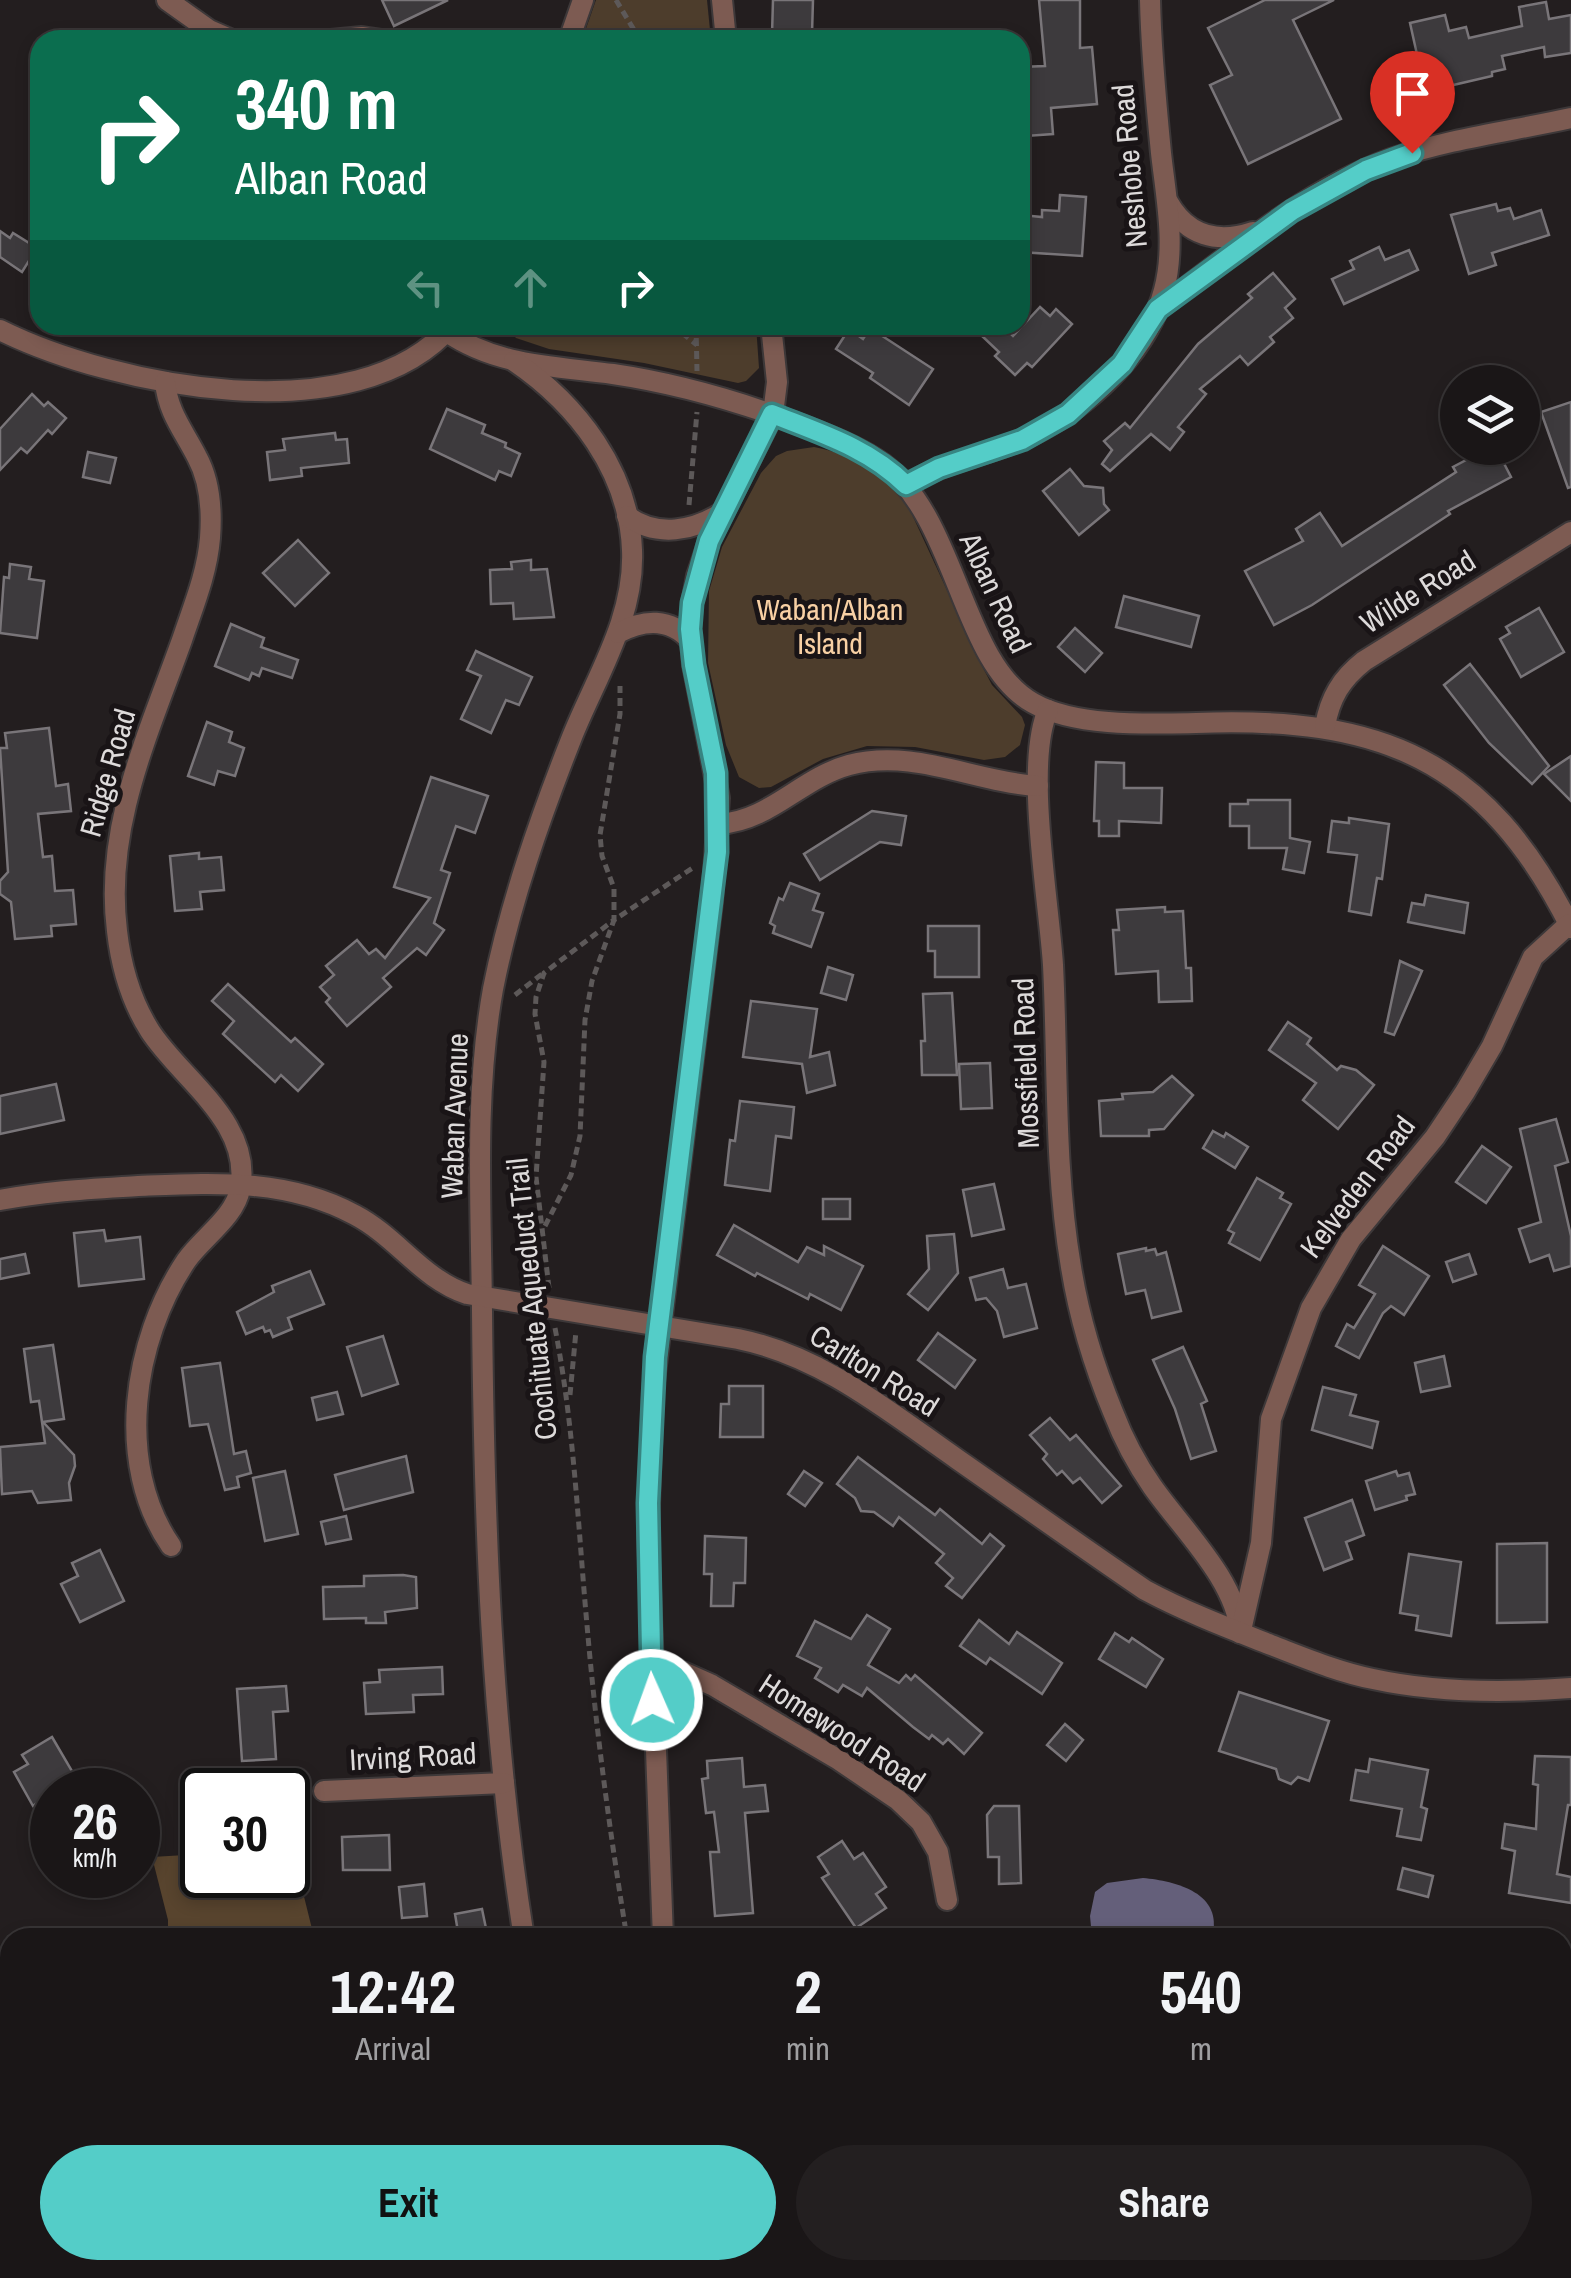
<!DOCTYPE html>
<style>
:root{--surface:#1a1617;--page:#231f20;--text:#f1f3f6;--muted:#9f9fa1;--line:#383536;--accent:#54cdc8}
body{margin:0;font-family:"Archivo Narrow",sans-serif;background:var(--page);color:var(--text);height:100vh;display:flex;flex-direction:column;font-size:38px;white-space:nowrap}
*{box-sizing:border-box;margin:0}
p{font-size:32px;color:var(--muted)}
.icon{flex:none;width:55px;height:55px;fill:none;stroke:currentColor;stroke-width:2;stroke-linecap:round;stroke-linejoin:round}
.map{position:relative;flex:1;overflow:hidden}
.panel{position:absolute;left:0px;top:1928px;width:1572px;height:352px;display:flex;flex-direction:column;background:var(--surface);border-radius:30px 30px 0 0;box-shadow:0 5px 15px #0003,0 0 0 2px var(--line)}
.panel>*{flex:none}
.guide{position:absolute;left:30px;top:30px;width:1000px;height:305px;border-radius:30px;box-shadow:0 5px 15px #0003,0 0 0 2px var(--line);background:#0b6e4f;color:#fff;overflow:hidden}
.fabs{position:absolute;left:1440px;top:365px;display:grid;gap:20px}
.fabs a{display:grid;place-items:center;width:100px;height:100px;border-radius:50%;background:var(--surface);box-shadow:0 5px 15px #0003,0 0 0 2px var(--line);font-size:50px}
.speed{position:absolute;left:30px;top:1768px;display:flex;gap:20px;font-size:50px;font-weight:700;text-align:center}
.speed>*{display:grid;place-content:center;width:130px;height:130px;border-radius:50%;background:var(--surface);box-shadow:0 5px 15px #0003,0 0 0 2px var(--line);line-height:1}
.speed small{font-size:25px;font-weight:400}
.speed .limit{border:5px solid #111;border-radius:15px;background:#fff;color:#111}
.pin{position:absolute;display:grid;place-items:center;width:85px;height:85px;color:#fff;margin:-102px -42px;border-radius:50% 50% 50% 0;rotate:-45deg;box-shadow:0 0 10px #0007}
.pin .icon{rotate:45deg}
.me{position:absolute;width:110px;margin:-55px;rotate:358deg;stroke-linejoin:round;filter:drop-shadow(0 0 8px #0008)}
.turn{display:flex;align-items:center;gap:35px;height:210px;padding:0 40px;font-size:45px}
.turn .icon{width:130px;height:130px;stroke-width:2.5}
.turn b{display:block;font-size:70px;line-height:85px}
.lanes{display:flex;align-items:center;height:95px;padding:0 40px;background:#0003;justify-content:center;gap:50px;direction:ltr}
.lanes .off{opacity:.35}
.eta{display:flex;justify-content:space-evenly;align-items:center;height:170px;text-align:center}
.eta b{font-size:60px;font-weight:700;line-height:70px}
.button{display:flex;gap:20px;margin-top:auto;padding:20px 40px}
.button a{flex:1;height:115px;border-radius:60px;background:var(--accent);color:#111;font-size:40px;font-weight:700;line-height:115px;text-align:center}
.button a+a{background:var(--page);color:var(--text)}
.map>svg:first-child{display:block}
.green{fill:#4d3d2c}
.forest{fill:#58442e}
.water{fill:#645f7a}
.building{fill:#3d3a3d;stroke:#797579;stroke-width:2.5}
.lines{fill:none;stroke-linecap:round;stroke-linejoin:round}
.minor-casing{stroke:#3d3839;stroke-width:24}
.tertiary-casing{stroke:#3d3839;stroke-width:24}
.path{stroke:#5d5959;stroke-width:5;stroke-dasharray:8 5;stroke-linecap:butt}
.minor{stroke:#7d5b52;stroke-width:20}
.tertiary{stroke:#7d5b52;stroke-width:20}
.route-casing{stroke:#378582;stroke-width:25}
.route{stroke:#54cdc8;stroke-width:18}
.labels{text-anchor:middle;stroke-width:10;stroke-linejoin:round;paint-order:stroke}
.street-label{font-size:30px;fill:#dddada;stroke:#191416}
.park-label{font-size:30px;fill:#f8d0a4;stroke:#191416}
</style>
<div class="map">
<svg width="1571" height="2278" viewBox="0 0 1571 2278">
<rect width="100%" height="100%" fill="#231e1f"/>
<!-- green -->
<g class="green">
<path d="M596,0H707L711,40H582Z"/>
<path d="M504,325H756L759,368L746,381L738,383L644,363L549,349L516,338Z"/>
<path d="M814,447C853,454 886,477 909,508L982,666L992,685L1022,717L1025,725L1020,745L1005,757L984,760L915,747L867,746L823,759L771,787L759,788L739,777L726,745L708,663L709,591L722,547L761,473L776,456L787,451Z"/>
<path d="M0,2244H10V2270H67L80,2274L96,2272L121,2278H0Z"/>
<path d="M959,2270H1234L1228,2278H964Z"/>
</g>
<!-- forest -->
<g class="forest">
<path d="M292,1848L314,1937H168V1920L152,1857L202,1854V1875H288V1849Z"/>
<path d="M154,2270H397L399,2278H176Z"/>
</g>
<!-- water -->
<path class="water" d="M1143,1878C1176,1881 1224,1893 1212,1937H1092L1090,1916L1095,1892L1107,1883Z"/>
<!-- building -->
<g class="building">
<path d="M382,0H448L394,26Z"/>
<path d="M773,0H813L812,34L772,35Z"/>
<path d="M1039,0H1080V48L1092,47L1097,104L1051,108L1053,134L1026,136L1023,113L1020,114V67L1045,66Z"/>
<path d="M1265,0H1334L1293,20L1341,119L1248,164L1210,85L1232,75L1208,28Z"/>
<path d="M1546,2L1549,19L1571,15V53L1545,57L1544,47L1502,56L1505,69L1492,72V76L1449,86L1447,81L1424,86L1410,23L1445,15L1449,31L1466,27L1469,38L1522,26L1519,7Z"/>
<path d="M1060,195L1086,197L1082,256L1020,252L1022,215L1042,217V210L1059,211Z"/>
<path d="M1496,204L1498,211L1510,208L1514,219L1541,210L1549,235L1492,253L1496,265L1469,274L1451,215Z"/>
<path d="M0,231L10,238L13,233L37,248L22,272L0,257Z"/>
<path d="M1379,247L1385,260L1409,250L1418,270L1344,304L1332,279L1354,269L1350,261Z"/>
<path d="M1273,273L1295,299L1285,308L1293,318L1270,337L1274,342L1248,365L1240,356L1200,389L1206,394L1178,427L1184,432L1170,450L1151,434L1110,471L1102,464L1112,450L1104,441L1125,423L1130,428L1198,344L1252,298L1248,294Z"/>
<path d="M1040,307L1050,316L1056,309L1072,324L1032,367L1027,363L1015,375L995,356L999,352L982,336L993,325H1002L1013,336Z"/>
<path d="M870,328L933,369L909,405L870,378L873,373L836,349L849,329L863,339Z"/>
<path d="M32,394L44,406L48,402L66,418L52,434L48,430L27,453L21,448L0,470V429Z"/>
<path d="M1571,402V487L1568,488L1541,412Z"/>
<path d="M447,409L485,425L482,433L506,443L505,447L520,454L511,476L499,471L495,480L430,449Z"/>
<path d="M335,433L336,440L347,439L349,463L301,468L302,476L270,480L267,452L285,450L283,439Z"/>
<path d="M1462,448H1496L1511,477L1448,511L1450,514L1312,605L1274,625L1245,571L1303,541L1296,529L1320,513L1342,546L1456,472L1453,467L1468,459Z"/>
<path d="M88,452L116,458L110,483L83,477Z"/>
<path d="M1070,469L1084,486L1103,488L1104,504L1109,510L1079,535L1043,491Z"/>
<path d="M298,540L329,573L295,606L263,573Z"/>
<path d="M531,560V570L547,569L554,617L514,619L513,603L491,604L490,570L512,569L511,562Z"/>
<path d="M10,564L31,567L29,579L44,581L37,638L0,633L4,577L9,578Z"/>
<path d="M1124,596L1199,616L1191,647L1116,627Z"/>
<path d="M1539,608L1564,652L1521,677L1500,639L1510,633L1506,627Z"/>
<path d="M231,624L264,638L261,647L298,660L292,678L262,668L259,676L252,673L249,680L215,666Z"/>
<path d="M1075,628L1102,653L1085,672L1058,647Z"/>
<path d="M476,651L532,677L519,705L506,700L491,733L461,719L481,676L467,670Z"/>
<path d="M1470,664L1549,766L1532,784L1489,743L1444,685Z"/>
<path d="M207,722L232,732L229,742L244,748L235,776L218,771L214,785L188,776Z"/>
<path d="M49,728L56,786L68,784L71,811L38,814L43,857L52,856L55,891L73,890L76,924L51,926L52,936L15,939L11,902L0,894V881L8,872L0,748H7L5,733Z"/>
<path d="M1571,756V801L1544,774Z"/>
<path d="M1096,762L1124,763V788H1162L1161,823L1119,821V836H1099V821H1094Z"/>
<path d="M431,777L488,796L475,833L456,826L441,870L450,873L434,923L444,930L426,955L417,948L383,978L391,987L347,1026L326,1002L330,998L320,987L334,975L326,966L357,940L369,954L376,949L385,958L430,898L394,887Z"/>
<path d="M1248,800H1290V838L1310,842L1304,873L1283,869L1287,848H1249V826H1230V804H1248Z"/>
<path d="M872,811L906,816L901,845L880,842L820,880L804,854Z"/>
<path d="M1349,818L1389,824L1382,879L1377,878L1371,915L1349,911L1357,855L1328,852L1332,821L1349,823Z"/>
<path d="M199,853V859L221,857L224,890L200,892L202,909L175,911L170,856Z"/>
<path d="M790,883L819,894L813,910L823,913L811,947L773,933L775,926L770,923L779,898L783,900Z"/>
<path d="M1426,895L1468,903L1464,933L1408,922L1412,903L1424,905Z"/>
<path d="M1165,907V912L1183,911L1186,968H1191L1192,1001L1159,1002L1158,971L1116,974L1113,930H1119L1117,910Z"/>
<path d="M928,926H979V977H935V951H928Z"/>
<path d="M1400,961L1422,971L1394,1035L1385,1032Z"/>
<path d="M828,967L853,975L846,1000L821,993Z"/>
<path d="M228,984L291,1042L295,1038L323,1064L298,1091L281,1075L275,1082L223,1034L234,1021L212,1001Z"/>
<path d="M952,993L957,1075H922L921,1041H925L923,994Z"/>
<path d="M751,1001L817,1009L810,1057L829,1052L835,1085L807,1093L802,1064L743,1057Z"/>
<path d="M1288,1022L1311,1038L1307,1044L1337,1070L1341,1066L1356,1070L1374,1085L1338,1129L1303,1100L1316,1083L1269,1050Z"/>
<path d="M990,1063L992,1108L961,1109L959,1064Z"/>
<path d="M1172,1076L1193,1095L1164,1129L1149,1130V1136H1101L1099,1101L1123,1099L1122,1094L1153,1092Z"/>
<path d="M56,1084L64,1120L0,1134V1096Z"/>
<path d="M740,1101L794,1107L791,1138L776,1136L770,1191L725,1185L730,1140L735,1141Z"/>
<path d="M1556,1119L1568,1162L1555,1166L1571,1236V1266L1554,1271L1549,1255L1530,1262L1519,1229L1541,1222L1520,1129Z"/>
<path d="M1213,1131L1224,1137L1226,1133L1248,1147L1235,1168L1203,1148Z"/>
<path d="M1482,1146L1511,1167L1486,1203L1456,1182Z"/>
<path d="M1257,1178L1283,1193L1280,1198L1291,1204L1260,1260L1229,1243L1234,1233L1228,1230Z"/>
<path d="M994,1184L1004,1229L972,1236L963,1190Z"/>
<rect x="823" y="1199" width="27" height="20"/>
<path d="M734,1225L798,1262L807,1247L824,1255V1246L863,1266L841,1310L810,1294L808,1299L757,1273L755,1276L717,1255Z"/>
<path d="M104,1230L106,1241L140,1237L144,1279L79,1286L74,1233Z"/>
<path d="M954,1234L958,1273L928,1310L908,1294L929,1269L927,1236Z"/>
<path d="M1383,1246L1429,1276L1404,1315L1391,1306L1383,1313L1359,1358L1336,1346L1347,1324L1354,1328L1375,1294L1359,1285Z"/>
<path d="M1146,1248V1251L1155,1249L1157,1255L1166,1252L1181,1311L1152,1318L1145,1290L1126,1294L1118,1254Z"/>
<path d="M25,1254L29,1273L0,1279V1259Z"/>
<path d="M1469,1254L1476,1274L1453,1282L1446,1262Z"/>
<path d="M1003,1269L1008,1288L1026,1284L1037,1328L1004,1337L997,1311L986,1298L976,1300L970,1278Z"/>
<path d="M310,1271L324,1304L288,1318L292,1329L273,1337L270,1330L265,1332L263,1327L246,1334L237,1312L274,1292L272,1286Z"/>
<path d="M938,1333L975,1360L955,1388L918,1360Z"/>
<path d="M383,1336L398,1384L362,1396L347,1347Z"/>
<path d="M53,1345L64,1419L43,1422L74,1455L75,1466L69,1483L71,1500L38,1503L32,1491L2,1494L0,1447L45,1443L39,1401L31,1402L24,1349Z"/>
<path d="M1183,1347L1207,1401L1201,1404L1216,1451L1191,1459L1175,1409L1153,1360Z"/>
<path d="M1444,1356L1450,1386L1421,1392L1415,1363Z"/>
<path d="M220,1363L234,1454L246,1451L251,1473L237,1477L239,1487L225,1490L208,1424L190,1426L182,1368Z"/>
<path d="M729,1386H763V1437H720L721,1404H729Z"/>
<path d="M1323,1387L1356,1395L1350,1415L1378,1422L1372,1448L1312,1430Z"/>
<path d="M337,1392L343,1414L317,1420L312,1398Z"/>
<path d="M1050,1418L1070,1440L1076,1435L1121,1486L1102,1503L1080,1478L1073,1483L1062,1471L1057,1475L1043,1459L1047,1454L1030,1435Z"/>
<path d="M406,1456L413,1492L344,1510L335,1475Z"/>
<path d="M858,1457L935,1515L940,1509L982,1544L990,1534L1004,1546L962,1598L946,1586L953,1578L936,1563L944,1554L899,1517L893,1526L874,1512L861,1511L855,1498L837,1484Z"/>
<path d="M285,1471L298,1534L265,1541L253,1478Z"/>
<path d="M804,1471L822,1483L805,1506L788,1494Z"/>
<path d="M1396,1471L1398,1476L1409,1473L1415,1494L1406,1496L1407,1500L1375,1510L1366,1481Z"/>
<path d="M1352,1500L1364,1535L1346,1542L1352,1559L1324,1570L1305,1518Z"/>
<path d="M346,1516L351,1539L326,1544L321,1522Z"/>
<path d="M705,1536L746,1538L745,1583H734L733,1606H711L712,1574H704Z"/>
<path d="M1547,1543V1622L1497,1623V1544Z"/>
<path d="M100,1550L124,1601L80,1622L61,1584L78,1576L72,1563Z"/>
<path d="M1409,1554L1461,1562L1451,1636L1416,1630L1418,1616L1400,1613Z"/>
<path d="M403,1575L416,1577L417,1608L385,1612L386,1623H366V1618L324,1619L323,1587L364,1586V1576Z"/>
<path d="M867,1615L890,1629L868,1665L899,1683L906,1675L911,1680L915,1675L982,1733L964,1754L948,1739L943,1744L932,1735L929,1739L913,1727L867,1688L862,1696L843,1685L838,1692L815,1678L821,1668L797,1656L815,1621L851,1639Z"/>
<path d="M979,1620L1009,1644L1017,1632L1062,1663L1042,1694L990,1658L986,1664L960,1646Z"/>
<path d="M1115,1633L1129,1642L1132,1638L1163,1659L1146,1687L1099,1659Z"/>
<path d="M442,1667L443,1694L413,1695L414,1712L366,1714L364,1683L380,1682L379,1670Z"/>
<path d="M286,1686L288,1711L273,1712L276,1759L242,1761L237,1689Z"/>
<path d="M1239,1692L1329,1721L1309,1781L1298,1777L1291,1784L1279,1779L1276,1769L1219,1751Z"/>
<path d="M1065,1724L1083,1740L1066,1761L1047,1745Z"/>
<path d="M52,1737L83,1790H52V1829L37,1803L33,1806L14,1772L28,1764L22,1755Z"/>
<path d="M1535,1756L1571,1757V1805H1568L1557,1874L1571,1877V1903L1509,1893L1515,1851L1502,1848L1505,1824L1536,1829L1538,1785L1533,1784Z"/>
<path d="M742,1758L744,1787L765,1785L768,1811L745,1813L753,1913L715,1916L710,1852H719L714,1812L706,1813L702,1779L708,1778L707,1761Z"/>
<path d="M1370,1759L1428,1770L1421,1807L1427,1809L1421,1840L1397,1836L1402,1809L1351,1800L1356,1770L1368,1772Z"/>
<path d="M994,1806H1019L1021,1883L999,1884V1857H988L987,1815Z"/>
<path d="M389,1835L390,1870H343L342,1837Z"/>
<path d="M842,1841L854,1859L863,1853L886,1887L876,1894L886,1908L856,1928L822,1878L829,1874L818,1857Z"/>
<path d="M1403,1868L1433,1876L1428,1897L1398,1889Z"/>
<path d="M424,1884L427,1916L402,1918L399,1887Z"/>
<path d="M482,1909L488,1938H459L455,1914Z"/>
</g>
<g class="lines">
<defs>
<g id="minor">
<path d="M167,0L209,30L232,40"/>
<path d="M722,0L726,40"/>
<path d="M331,40L362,37L382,40"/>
<path d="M569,40L583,0"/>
<path d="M1168,202C1187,236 1217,244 1253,232"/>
<path d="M1158,309C1231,254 1304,191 1391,159C1448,139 1512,131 1571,118"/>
<path d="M0,330C113,386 358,436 452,325"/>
<path d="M447,332C496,366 555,366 613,374C681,384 745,403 809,428C834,438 861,448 883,464C958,520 961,663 1033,703C1075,727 1149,724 1196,723C1380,716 1486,758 1571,928"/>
<path d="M514,361C577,404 629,471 632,550C635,618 596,677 572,737C540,818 510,903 493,989C474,1094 481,1205 482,1311C484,1522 491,1729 524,1938"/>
<path d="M165,382C168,413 184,431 197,457C210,481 212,512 210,538C207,574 193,607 182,640C148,735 104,828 117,931C121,966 131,1001 150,1031C181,1079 253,1123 240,1189C235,1217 202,1238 186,1261C133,1340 114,1464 171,1546"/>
<path d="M906,485C950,458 1003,453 1047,427C1098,397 1149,348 1164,290C1176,245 1166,198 1161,153C1156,102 1151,51 1150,0"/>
<path d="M627,516C657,538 694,531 723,512"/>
<path d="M618,633C644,619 670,617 691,641"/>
<path d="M1048,710C1024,764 1049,901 1053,965C1058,1065 1054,1168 1071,1267C1079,1317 1094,1366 1113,1412C1123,1438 1136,1463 1152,1486C1181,1528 1237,1581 1240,1633"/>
<path d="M1325,726C1330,698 1341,679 1364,661L1571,532"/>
<path d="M719,824C770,821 801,778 849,765C914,748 974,782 1038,786"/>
<path d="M1242,1626L1261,1543L1271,1419L1311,1308L1351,1239L1435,1137L1465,1092L1492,1046L1533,957L1569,924"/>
<path d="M651,1670L685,1673L712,1685L839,1760L898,1800L921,1822L938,1852L947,1900"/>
<path d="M324,1791L504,1783"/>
<path d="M663,1938L648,1534L653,1390L712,902L719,798L693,665L690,629L692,603L697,576L709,541L773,414L777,382L771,325"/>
<path d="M0,2013L10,2040"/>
<path d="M0,2190L10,2187"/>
<path d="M586,2270L588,2278"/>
<path d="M711,2270L714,2278"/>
<path d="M1565,2278L1571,2224"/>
</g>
<path id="tertiary" d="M0,1200C46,1191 91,1189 138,1186C213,1183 287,1178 355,1215C397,1237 422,1279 467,1294L738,1339C822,1356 888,1411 957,1459C1020,1503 1082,1547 1145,1590C1186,1612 1228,1628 1271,1645C1305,1658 1338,1672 1373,1679C1437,1693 1506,1693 1571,1688"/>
</defs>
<!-- minor casing -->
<use href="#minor" class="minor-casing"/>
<!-- tertiary casing -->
<use href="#tertiary" class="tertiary-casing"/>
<!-- path -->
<g class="path">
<path d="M616,0L640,40"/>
<path d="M672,325L697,345"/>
<path d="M696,325L697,371"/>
<path d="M689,505L697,412"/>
<path d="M515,995L542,974"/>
<path d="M545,1226L571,1175L580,1136L585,1020L592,981L614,920L694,867"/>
<path d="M549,1288L536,1177L544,1062L535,1014L536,997L544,973L614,920V888L602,856L600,835L620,714V686"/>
<path d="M555,1328C574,1426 578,1526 587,1625C596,1730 610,1834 627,1938"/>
<path d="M570,1395L576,1331"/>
<path d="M678,2270L681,2278"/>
</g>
<!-- minor -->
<use href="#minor" class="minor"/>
<!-- tertiary -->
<use href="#tertiary" class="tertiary"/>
</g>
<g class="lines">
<defs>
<path id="route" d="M652,1700L648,1503L655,1357L717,852L716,773L694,665L690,629L692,603L709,541L772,414C820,433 869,448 906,485L939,468L1022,440L1068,414L1122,364L1158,309L1292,211L1366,170L1412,153"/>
</defs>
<!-- route casing -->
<use href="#route" class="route-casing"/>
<!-- route -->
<use href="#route" class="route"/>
</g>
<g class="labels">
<!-- street labels -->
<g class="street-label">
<text transform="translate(1130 166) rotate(-95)" y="10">Neshobe Road</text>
<text transform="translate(1418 592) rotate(-32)" y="10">Wilde Road</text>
<text transform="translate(995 593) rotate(65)" y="10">Alban Road</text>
<text transform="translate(108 773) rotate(-74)" y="10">Ridge Road</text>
<text transform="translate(1026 1063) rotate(-92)" y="10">Mossfield Road</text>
<text transform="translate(455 1116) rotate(-88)" y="10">Waban Avenue</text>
<text transform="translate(1358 1187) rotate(-53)" y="10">Kelveden Road</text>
<text transform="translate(532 1299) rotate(-96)" y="10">Cochituate Aqueduct Trail</text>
<text transform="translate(874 1371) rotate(32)" y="10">Carlton Road</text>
<text transform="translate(842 1733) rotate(33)" y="10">Homewood Road</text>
<text transform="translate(413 1757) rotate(-3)" y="10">Irving Road</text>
</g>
<!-- park labels -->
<g class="park-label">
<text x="830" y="620">Waban/Alban<tspan x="830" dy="34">Island</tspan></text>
</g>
</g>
</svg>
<div class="fabs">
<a><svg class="icon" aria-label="layers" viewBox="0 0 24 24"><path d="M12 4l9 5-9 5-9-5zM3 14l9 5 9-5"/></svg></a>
</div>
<div class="speed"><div>26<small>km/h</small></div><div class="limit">30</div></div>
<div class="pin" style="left:1412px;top:153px;background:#d93025"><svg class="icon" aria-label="arrive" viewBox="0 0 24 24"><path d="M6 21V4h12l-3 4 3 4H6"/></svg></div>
<svg class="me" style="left:652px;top:1700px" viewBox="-20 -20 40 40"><circle r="17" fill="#54cdc8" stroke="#fff" stroke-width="3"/><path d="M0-11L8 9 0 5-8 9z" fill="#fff"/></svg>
<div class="guide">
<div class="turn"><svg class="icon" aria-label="right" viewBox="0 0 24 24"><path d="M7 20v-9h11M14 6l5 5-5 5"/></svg><div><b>340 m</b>Alban Road</div></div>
<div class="lanes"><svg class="icon off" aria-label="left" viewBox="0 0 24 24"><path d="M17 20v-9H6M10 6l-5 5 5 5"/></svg><svg class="icon off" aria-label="ahead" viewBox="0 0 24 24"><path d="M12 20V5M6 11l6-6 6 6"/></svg><svg class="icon" aria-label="right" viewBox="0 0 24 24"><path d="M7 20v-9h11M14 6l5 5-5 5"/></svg></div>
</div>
<section class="panel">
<div class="eta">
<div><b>12:42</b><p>Arrival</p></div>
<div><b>2</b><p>min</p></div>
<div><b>540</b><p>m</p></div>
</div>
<div class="button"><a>Exit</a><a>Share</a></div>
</section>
</div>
